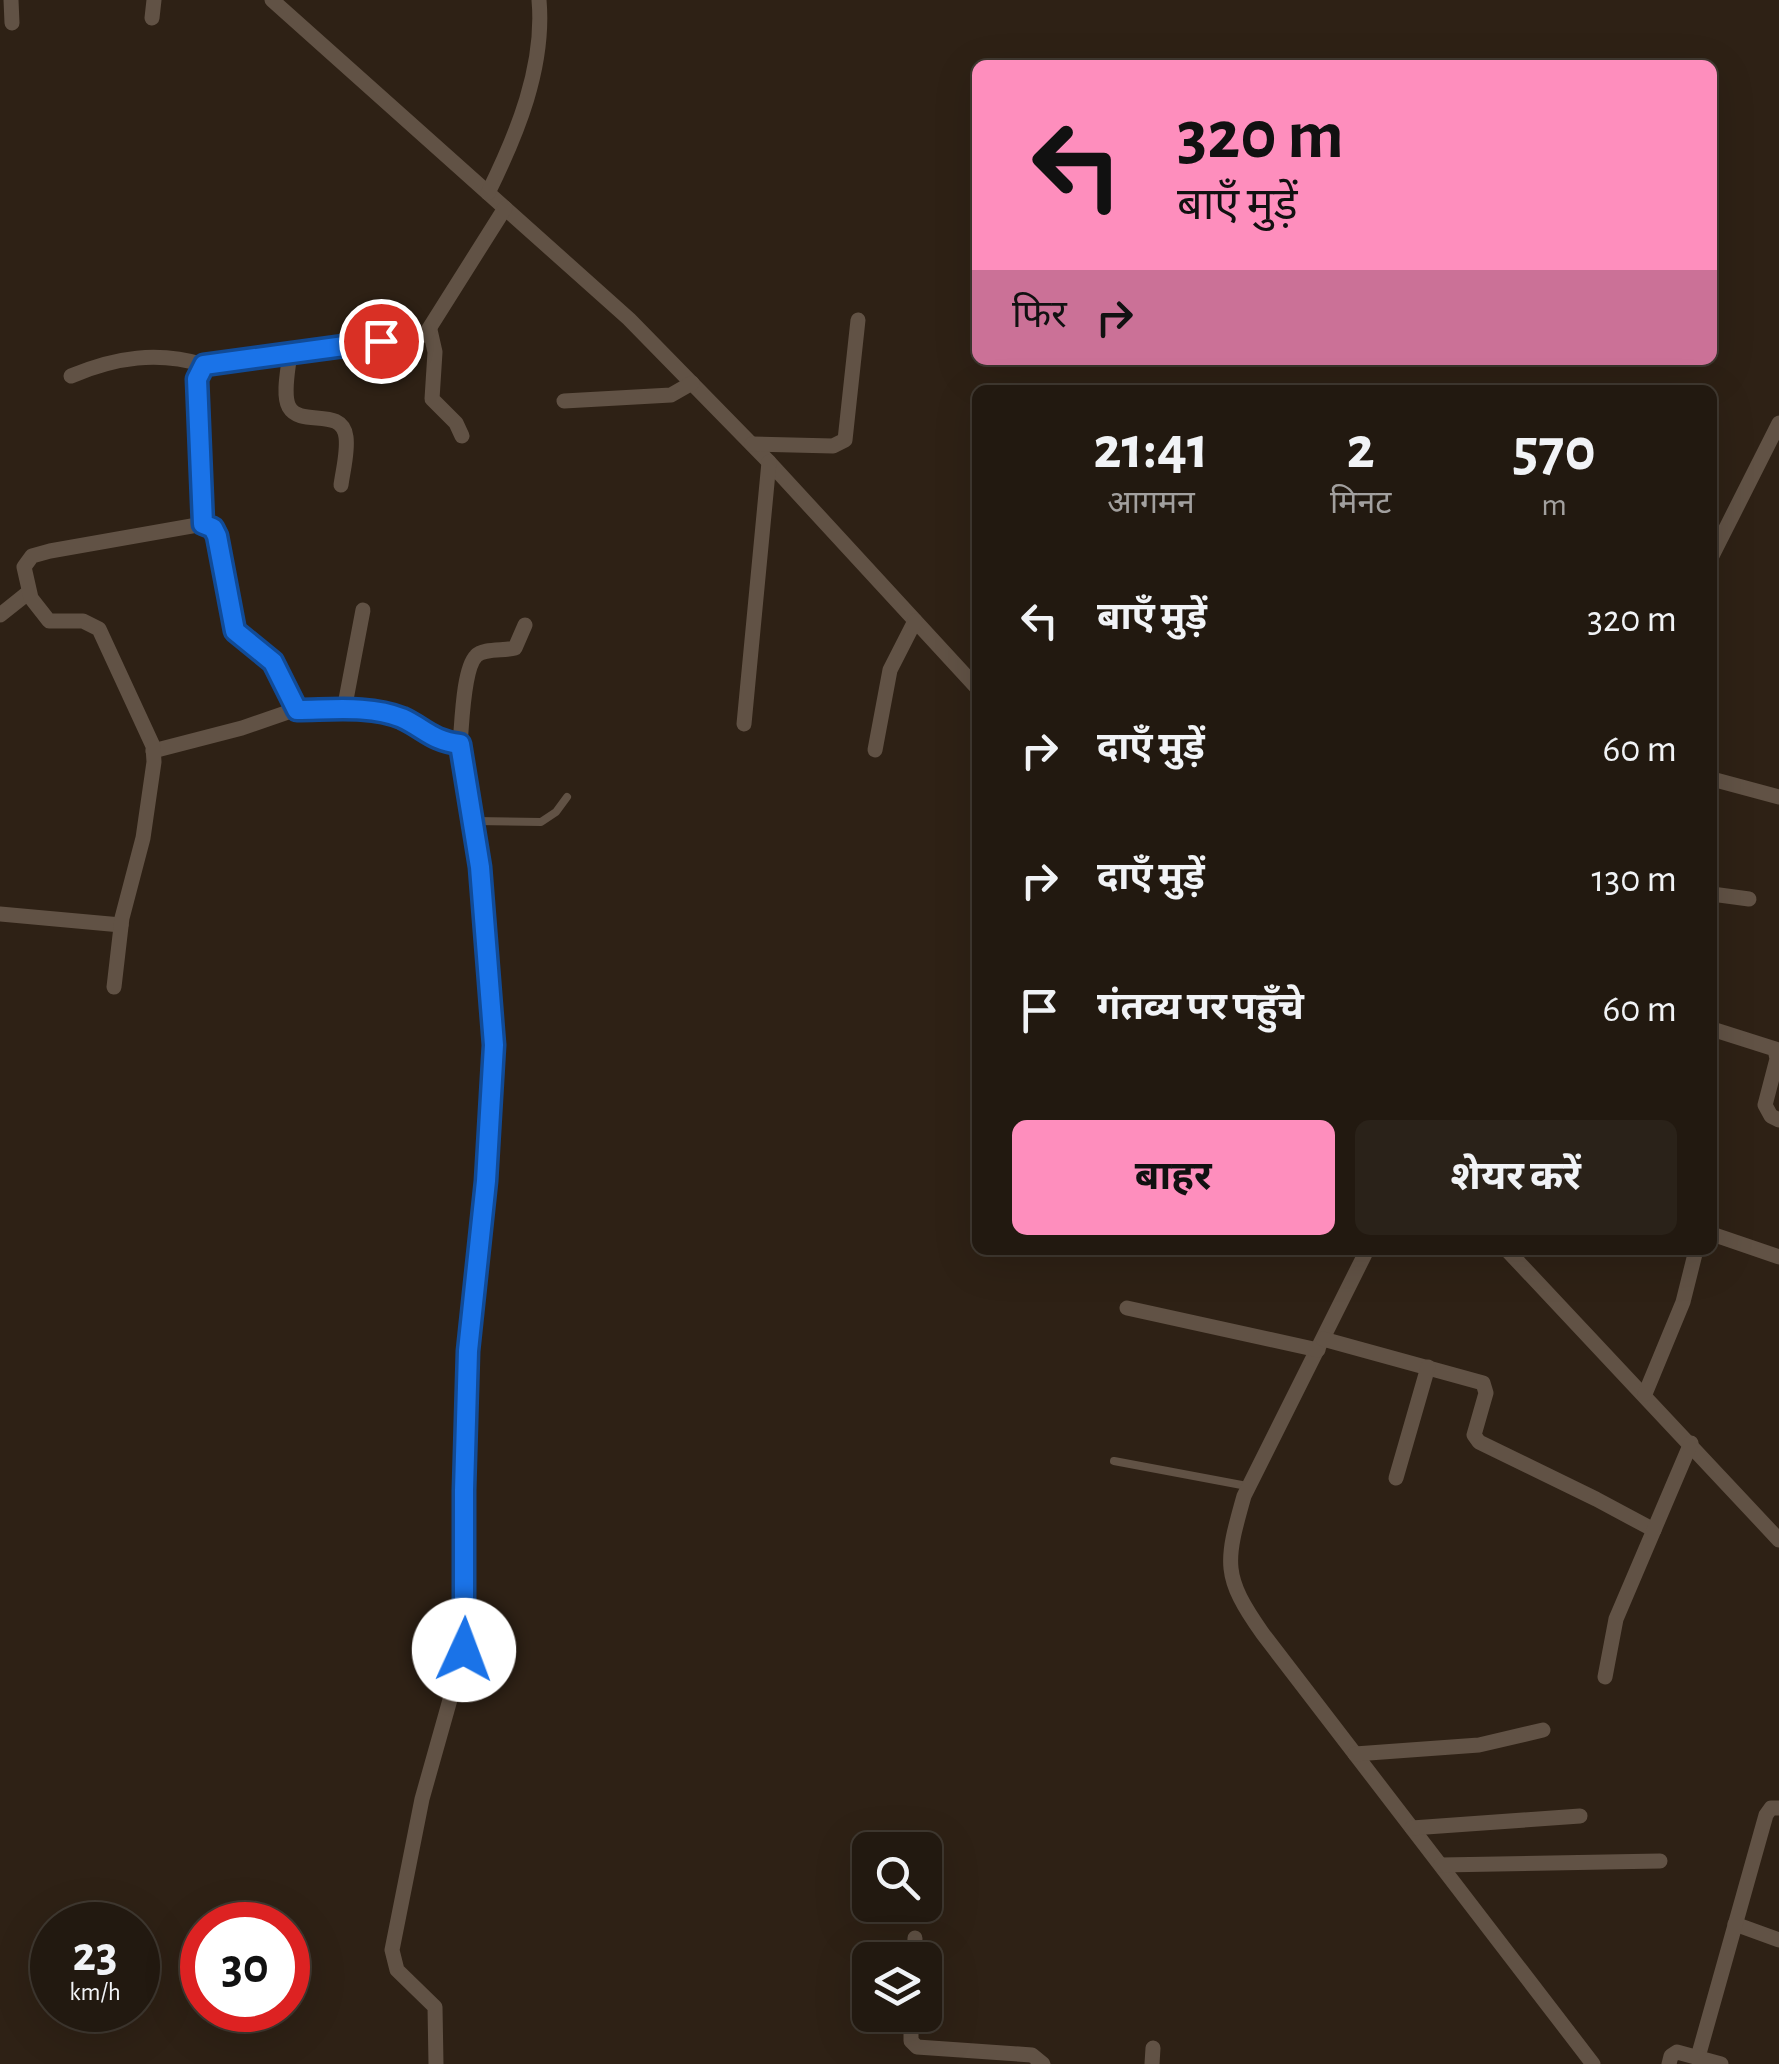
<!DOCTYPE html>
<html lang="hi">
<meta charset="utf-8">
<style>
:root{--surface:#221910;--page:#2a2219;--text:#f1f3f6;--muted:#a2a09f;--line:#3f3830;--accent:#fe8ebd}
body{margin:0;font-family:"Alegreya Sans","Noto Sans Devanagari",sans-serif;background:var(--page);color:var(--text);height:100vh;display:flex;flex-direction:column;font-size:38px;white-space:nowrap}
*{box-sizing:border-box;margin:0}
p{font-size:32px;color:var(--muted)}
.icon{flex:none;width:55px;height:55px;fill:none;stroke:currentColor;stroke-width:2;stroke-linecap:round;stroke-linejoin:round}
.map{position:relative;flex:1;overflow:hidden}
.sheet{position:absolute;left:972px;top:385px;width:745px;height:870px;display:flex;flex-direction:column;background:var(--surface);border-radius:15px;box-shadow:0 10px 40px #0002,0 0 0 2px var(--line)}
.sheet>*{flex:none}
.hud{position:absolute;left:972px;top:60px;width:745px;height:305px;border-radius:15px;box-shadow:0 10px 40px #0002,0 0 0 2px var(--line);background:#fe8ebd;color:#111;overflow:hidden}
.controls{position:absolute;left:852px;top:1832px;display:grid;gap:20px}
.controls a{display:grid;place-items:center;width:90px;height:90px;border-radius:15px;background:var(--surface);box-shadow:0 10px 40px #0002,0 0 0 2px var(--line);font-size:50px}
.speed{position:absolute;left:30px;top:1902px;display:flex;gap:20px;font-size:50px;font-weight:700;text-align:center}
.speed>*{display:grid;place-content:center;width:130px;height:130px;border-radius:50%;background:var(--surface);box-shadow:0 10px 40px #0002,0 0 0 2px var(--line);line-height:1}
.speed small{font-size:25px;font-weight:400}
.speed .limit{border:15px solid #d22;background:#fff;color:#111}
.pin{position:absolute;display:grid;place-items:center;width:85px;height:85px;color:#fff;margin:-42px;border:5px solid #fff;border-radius:50%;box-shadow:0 2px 10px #0007}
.me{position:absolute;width:110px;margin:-55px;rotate:2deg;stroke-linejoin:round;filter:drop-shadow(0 0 8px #0008)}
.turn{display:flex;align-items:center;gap:35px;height:210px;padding:0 40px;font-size:45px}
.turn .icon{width:130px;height:130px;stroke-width:2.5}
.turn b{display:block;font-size:70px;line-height:85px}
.then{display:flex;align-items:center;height:95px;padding:0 40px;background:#0003;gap:20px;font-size:38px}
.eta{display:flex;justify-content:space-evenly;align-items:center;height:170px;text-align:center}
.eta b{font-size:60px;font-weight:700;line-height:70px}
.action{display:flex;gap:20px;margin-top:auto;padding:20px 40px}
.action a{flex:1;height:115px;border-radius:15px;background:var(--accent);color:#111;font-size:40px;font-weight:700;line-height:115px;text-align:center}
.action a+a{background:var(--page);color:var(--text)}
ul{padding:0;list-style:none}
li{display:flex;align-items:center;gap:30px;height:130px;padding:0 40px}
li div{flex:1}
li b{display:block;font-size:38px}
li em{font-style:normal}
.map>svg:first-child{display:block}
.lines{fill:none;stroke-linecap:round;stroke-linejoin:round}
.lane{stroke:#615245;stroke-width:8}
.street{stroke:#615245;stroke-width:15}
.route-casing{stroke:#114b97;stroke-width:25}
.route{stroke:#1a73e8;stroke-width:18}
</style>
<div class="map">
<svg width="1779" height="2064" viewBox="0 0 1779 2064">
<rect width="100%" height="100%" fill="#2e2115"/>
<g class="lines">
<!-- lane -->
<g class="lane">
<path d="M474,821L541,822L556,812L567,797"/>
<path d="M1114,1461L1247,1486"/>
</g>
<!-- street -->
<g class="street">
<path d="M11,0L12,23"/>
<path d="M272,0L629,319L769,462L978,689"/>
<path d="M152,18L154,0"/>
<path d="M488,193C517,134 545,67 539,0"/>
<path d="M430,330L435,352L432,399L456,423L462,436"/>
<path d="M290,352C289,366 282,394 289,407C301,428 342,406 346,437C348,452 343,470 341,485"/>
<path d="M71,376C116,357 158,351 204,365"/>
<path d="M564,401L671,395L692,383"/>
<path d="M752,444L833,446L845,440L858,320"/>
<path d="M1712,556L1779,423"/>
<path d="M0,615L29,592"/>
<path d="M344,710L363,610"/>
<path d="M744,724L769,462"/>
<path d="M460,744C462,725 463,669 476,656C483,648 504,651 515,648L525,625"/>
<path d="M875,750L890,670L915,621"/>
<path d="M153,751L242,728L297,709"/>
<path d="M1712,779L1779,797"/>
<path d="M1712,894L1749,899"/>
<path d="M0,914L121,925"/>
<path d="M114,987L122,918L143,838L154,762L153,746L99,629L83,621H49L31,598L24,567L32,556L50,551L203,524"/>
<path d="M1712,1029L1775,1049L1777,1059L1765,1105L1771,1116L1779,1120"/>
<path d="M1712,1234L1779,1257"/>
<path d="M1367,1250L1244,1496C1225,1563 1222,1576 1263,1634L1593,2064"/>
<path d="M1507,1250L1779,1540"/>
<path d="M1127,1308L1318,1350"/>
<path d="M1323,1339L1483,1383L1486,1393L1474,1435L1479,1442L1596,1499L1654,1530"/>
<path d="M1645,1394L1683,1302L1696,1250"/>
<path d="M1396,1478L1428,1367"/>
<path d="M1605,1677L1616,1619L1691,1443"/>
<path d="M1355,1754L1479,1745L1543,1730"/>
<path d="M1412,1828L1580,1816"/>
<path d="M1441,1865L1660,1861"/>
<path d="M1735,1924L1779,1940"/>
<path d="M914,1960L915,1938"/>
<path d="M911,2015V2041L917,2047L1032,2055L1043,2064"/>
<path d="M1698,2057L1766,1815L1771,1808H1779"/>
<path d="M436,2064L435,2007L397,1970L392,1950L422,1799L464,1650L467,1619L463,1491L468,1351L486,1181L494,1045L480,867L460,744C432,741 424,728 402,718C370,705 330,710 297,709L273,662L235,631L217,537L213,528L203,524L197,379L199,371L212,362L425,335L505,208"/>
<path d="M1152,2064L1153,2048"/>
<path d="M1669,2064L1671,2056L1677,2052L1721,2064"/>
</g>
</g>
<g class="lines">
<defs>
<path id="route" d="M381,341L204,365L197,379L203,524L213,528L217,536L235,631L273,662L297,710C330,710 370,705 402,718C424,728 432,741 460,744L480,867L494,1045L486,1181L468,1351L464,1490V1650"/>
</defs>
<!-- route casing -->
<use href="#route" class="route-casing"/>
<!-- route -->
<use href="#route" class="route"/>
</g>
</svg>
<div class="controls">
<a><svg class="icon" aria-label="search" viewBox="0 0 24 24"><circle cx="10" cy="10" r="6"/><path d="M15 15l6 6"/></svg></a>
<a><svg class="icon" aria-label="layers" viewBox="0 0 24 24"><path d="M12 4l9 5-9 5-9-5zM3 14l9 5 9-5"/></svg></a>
</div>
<div class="speed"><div>23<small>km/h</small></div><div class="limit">30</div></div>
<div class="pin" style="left:381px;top:341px;background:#d93025"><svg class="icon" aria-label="arrive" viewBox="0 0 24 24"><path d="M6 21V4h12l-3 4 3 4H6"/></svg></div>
<svg class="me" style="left:464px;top:1650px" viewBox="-20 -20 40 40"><circle r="19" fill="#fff"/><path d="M0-13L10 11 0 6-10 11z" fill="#1a73e8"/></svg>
<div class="hud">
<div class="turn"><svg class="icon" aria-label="left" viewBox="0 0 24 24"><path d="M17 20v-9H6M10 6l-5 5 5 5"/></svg><div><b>320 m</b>बाएँ मुड़ें</div></div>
<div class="then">फिर<svg class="icon" aria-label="right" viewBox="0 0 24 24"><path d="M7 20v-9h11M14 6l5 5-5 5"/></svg></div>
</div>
<section class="sheet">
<div class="eta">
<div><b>21:41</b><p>आगमन</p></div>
<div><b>2</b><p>मिनट</p></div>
<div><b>570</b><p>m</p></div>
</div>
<ul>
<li><svg class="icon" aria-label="left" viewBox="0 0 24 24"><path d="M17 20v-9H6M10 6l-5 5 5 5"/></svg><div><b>बाएँ मुड़ें</b></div><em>320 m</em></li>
<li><svg class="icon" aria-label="right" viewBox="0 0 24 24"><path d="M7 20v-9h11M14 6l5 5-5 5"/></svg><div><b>दाएँ मुड़ें</b></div><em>60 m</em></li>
<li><svg class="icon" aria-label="right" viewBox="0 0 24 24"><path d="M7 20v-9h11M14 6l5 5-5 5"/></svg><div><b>दाएँ मुड़ें</b></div><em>130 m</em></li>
<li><svg class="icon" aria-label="arrive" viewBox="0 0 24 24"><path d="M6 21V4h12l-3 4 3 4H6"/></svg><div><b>गंतव्य पर पहुँचे</b></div><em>60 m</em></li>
</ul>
<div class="action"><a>बाहर</a><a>शेयर करें</a></div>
</section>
</div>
